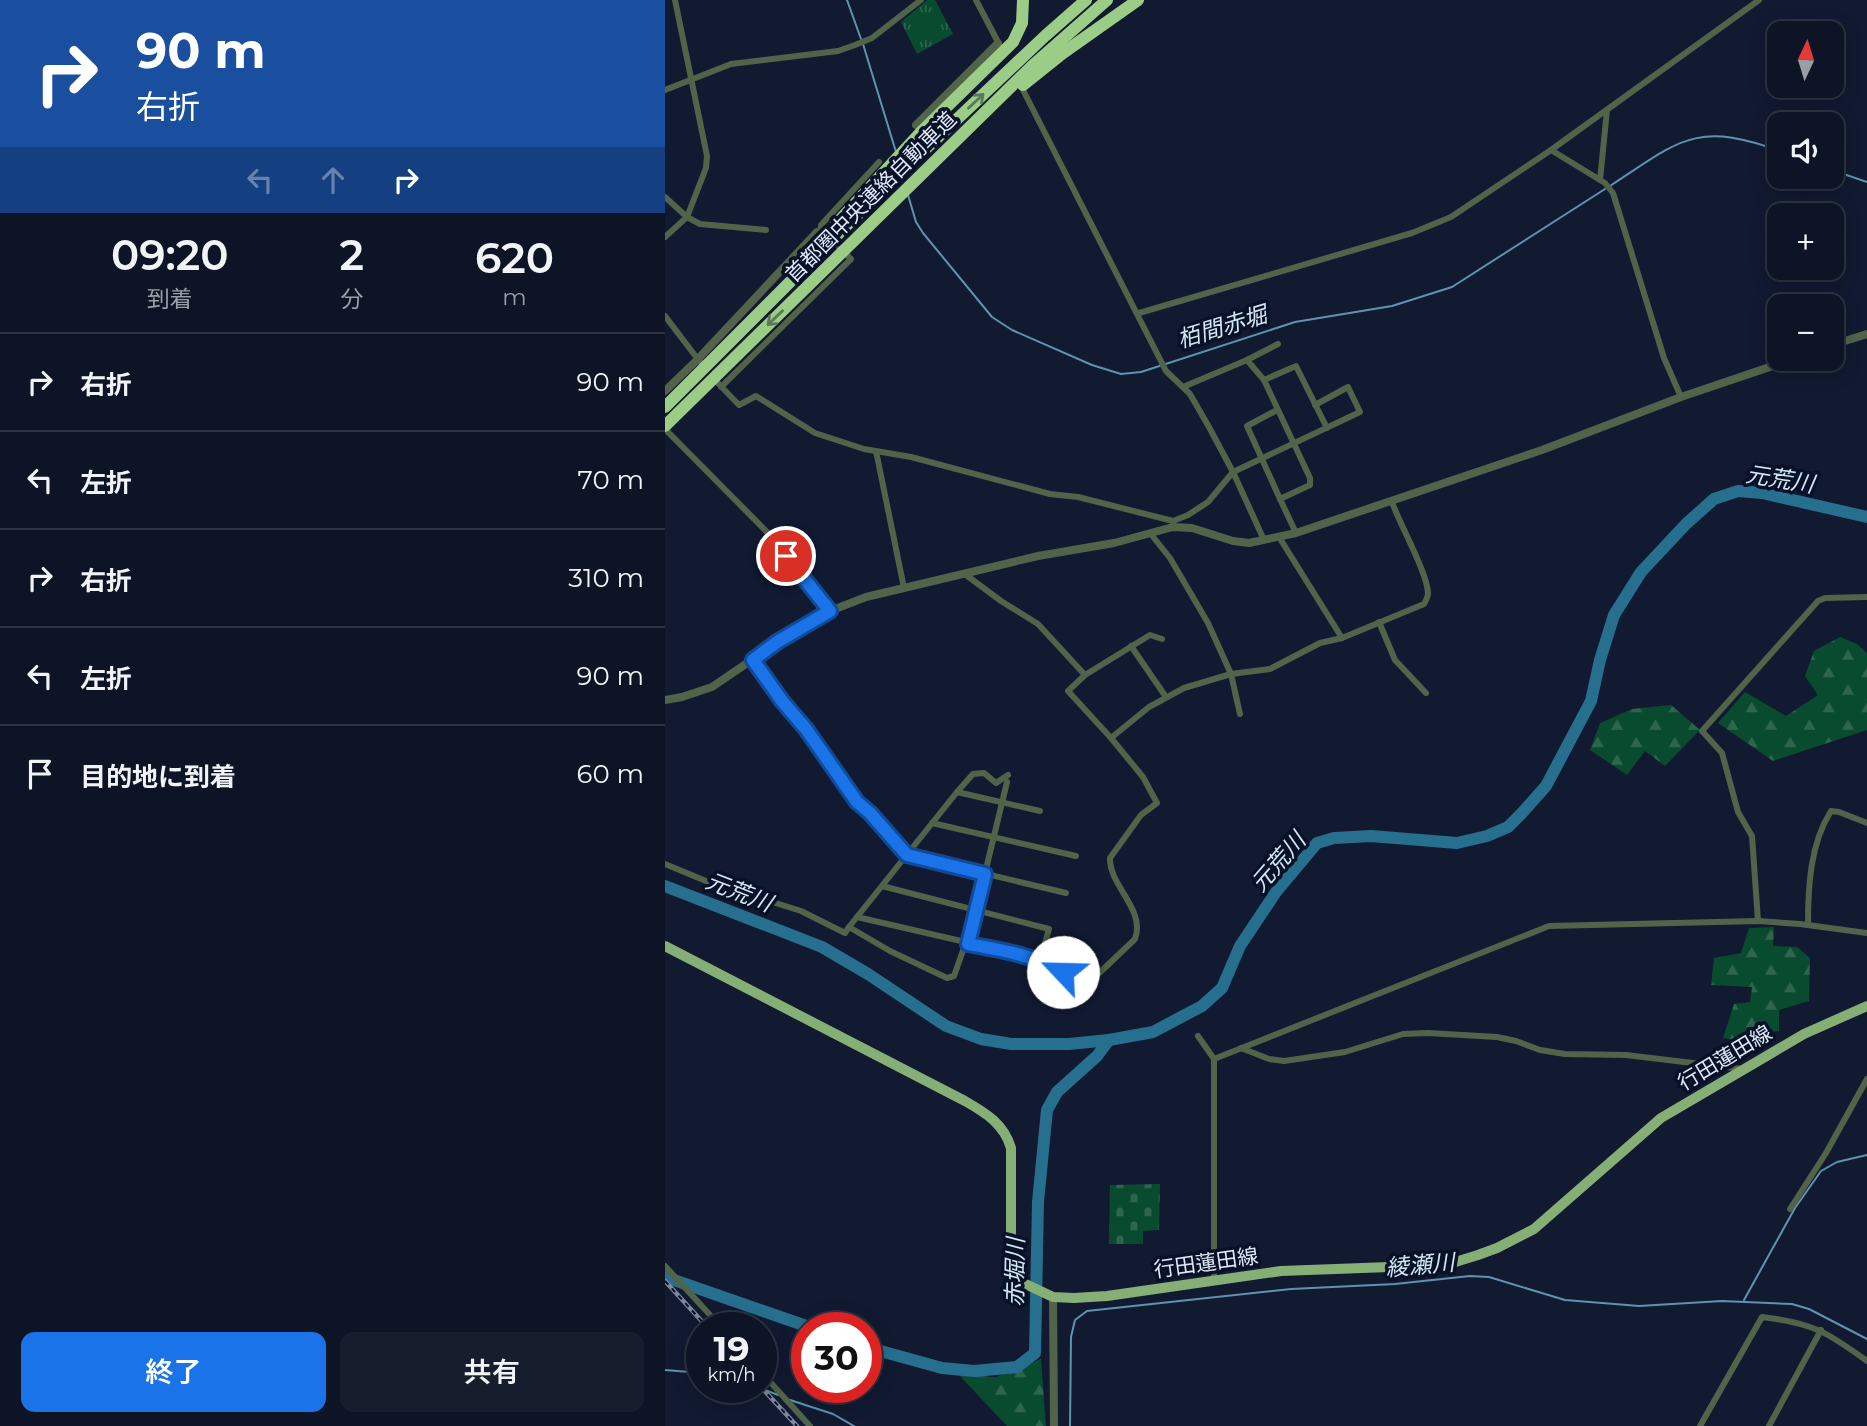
<!DOCTYPE html>
<html lang="ja">
<meta charset="utf-8">
<style>
:root{--surface:#0d1425;--page:#161d2d;--text:#f1f3f6;--muted:#9a9ea7;--line:#2d3342;--accent:#1a73e8}
body{margin:0;font-family:Montserrat,"Noto Sans JP",sans-serif;background:var(--page);color:var(--text);height:100vh;display:flex;flex-direction:column;font-size:26px;white-space:nowrap}
*{box-sizing:border-box;margin:0}
p{font-size:23px;color:var(--muted)}
.icon{flex:none;width:38px;height:38px;fill:none;stroke:currentColor;stroke-width:2;stroke-linecap:round;stroke-linejoin:round}
.map{position:relative;flex:1;overflow:hidden}
.sheet{display:flex;flex-direction:column;background:var(--surface);width:665px}
.sheet>*{flex:none}
.banner{background:#1a4fa0;color:#fff;overflow:hidden}
.needle{width:46px;rotate:4deg}
.controls{position:absolute;left:1102px;top:21px;display:grid;gap:14px}
.controls a{display:grid;place-items:center;width:77px;height:77px;border-radius:14px;background:var(--surface);box-shadow:0 4px 18px #0003,0 0 0 2px var(--line);font-size:35px}
.speed{position:absolute;left:21px;top:1312px;display:flex;gap:14px;font-size:35px;font-weight:700;text-align:center}
.speed>*{display:grid;place-content:center;width:91px;height:91px;border-radius:50%;background:var(--surface);box-shadow:0 4px 18px #0003,0 0 0 2px var(--line);line-height:1}
.speed small{font-size:18px;font-weight:400}
.speed .limit{border:10px solid #d22;background:#fff;color:#111}
.pin{position:absolute;display:grid;place-items:center;width:60px;height:60px;color:#fff;margin:-30px;border:4px solid #fff;border-radius:50%;box-shadow:0 2px 7px #0007}
.me{position:absolute;width:77px;margin:-38px;rotate:294deg;stroke-linejoin:round;filter:drop-shadow(0 0 5px #0008)}
.turn{display:flex;align-items:center;gap:24px;height:147px;padding:0 21px;font-size:32px}
.turn .icon{width:91px;height:91px;stroke-width:2.5}
.turn b{display:block;font-size:49px;line-height:60px}
.lanes{display:flex;align-items:center;height:66px;padding:0 21px;background:#0003;justify-content:center;gap:35px;direction:ltr}
.lanes .off{opacity:.35}
.eta{display:flex;justify-content:space-evenly;align-items:center;height:119px;text-align:center}
.eta b{font-size:42px;font-weight:600;line-height:49px}
.button{display:flex;gap:14px;margin-top:auto;padding:14px 21px}
.button a{flex:1;height:80px;border-radius:14px;background:var(--accent);color:#fff;font-size:28px;font-weight:600;line-height:80px;text-align:center}
.button a+a{background:var(--page);color:var(--text)}
ul{padding:0;list-style:none}
li{display:flex;align-items:center;gap:21px;height:98px;padding:0 21px;border-top:2px solid var(--line)}
li div{flex:1}
li b{display:block;font-size:26px}
li em{font-style:normal}
main{display:flex;flex:1;min-height:0}
.map>svg:first-child{display:block}
.grass{fill:url(#grass-tufts)}
.forest{fill:url(#forest-firs)}
.cemetery{fill:url(#cemetery-stones)}
.lines{fill:none;stroke-linecap:round;stroke-linejoin:round}
.stream{stroke:#5f93af;stroke-width:2}
.river{stroke:#276f8f;stroke-width:12}
.minor{stroke:#516449;stroke-width:6}
.tertiary{stroke:#516449;stroke-width:8}
.primary{stroke:#86af76;stroke-width:10}
.motorway{stroke:#9bcd87;stroke-width:12}
.rail-casing{stroke:#80889c;stroke-width:4.5}
.rail{stroke:#081127;stroke-width:2;stroke-dasharray:5;stroke-linecap:butt}
.oneway{stroke:#59785c}
.route-casing{stroke:#114b97;stroke-width:18}
.route{stroke:#1a73e8;stroke-width:12}
.labels{text-anchor:middle;stroke-width:7;stroke-linejoin:round;paint-order:stroke}
.street-label{font-size:21px;fill:#e1e8f9;stroke:#081127}
.water-label{font-size:23px;font-style:italic;fill:#d2e7f3;stroke:#081127}
</style>
<main>
<section class="sheet">
<div class="banner">
<div class="turn"><svg class="icon" aria-label="right" viewBox="0 0 24 24"><path d="M7 20v-9h11M14 6l5 5-5 5"/></svg><div><b>90 m</b>右折</div></div>
<div class="lanes"><svg class="icon off" aria-label="left" viewBox="0 0 24 24"><path d="M17 20v-9H6M10 6l-5 5 5 5"/></svg><svg class="icon off" aria-label="ahead" viewBox="0 0 24 24"><path d="M12 20V5M6 11l6-6 6 6"/></svg><svg class="icon" aria-label="right" viewBox="0 0 24 24"><path d="M7 20v-9h11M14 6l5 5-5 5"/></svg></div>
</div>
<div class="eta">
<div><b>09:20</b><p>到着</p></div>
<div><b>2</b><p>分</p></div>
<div><b>620</b><p>m</p></div>
</div>
<ul>
<li><svg class="icon" aria-label="right" viewBox="0 0 24 24"><path d="M7 20v-9h11M14 6l5 5-5 5"/></svg><div><b>右折</b></div><em>90 m</em></li>
<li><svg class="icon" aria-label="left" viewBox="0 0 24 24"><path d="M17 20v-9H6M10 6l-5 5 5 5"/></svg><div><b>左折</b></div><em>70 m</em></li>
<li><svg class="icon" aria-label="right" viewBox="0 0 24 24"><path d="M7 20v-9h11M14 6l5 5-5 5"/></svg><div><b>右折</b></div><em>310 m</em></li>
<li><svg class="icon" aria-label="left" viewBox="0 0 24 24"><path d="M17 20v-9H6M10 6l-5 5 5 5"/></svg><div><b>左折</b></div><em>90 m</em></li>
<li><svg class="icon" aria-label="arrive" viewBox="0 0 24 24"><path d="M6 21V4h12l-3 4 3 4H6"/></svg><div><b>目的地に到着</b></div><em>60 m</em></li>
</ul>
<div class="button"><a>終了</a><a>共有</a></div>
</section>
<div class="map">
<svg width="1202" height="1426" viewBox="0 0 1202 1426">
<defs>
<pattern id="grass-tufts" width="24" height="20" patternUnits="userSpaceOnUse" patternTransform="scale(1.75)"><rect width="24" height="20" fill="#094b2e"/><path d="M3 7l-1-3M5 7V3M7 7l1-3M15 17l-1-3M17 17v-4M19 17l1-3" fill="none" stroke="#2d654d"/></pattern>
<pattern id="forest-firs" width="22" height="20" patternUnits="userSpaceOnUse" patternTransform="scale(1.75)"><rect width="22" height="20" fill="#094b2e"/><path d="M5 1l3.5 6h-7zM16 11l3.5 6h-7z" fill="#2d654d"/></pattern>
<pattern id="cemetery-stones" width="16" height="16" patternUnits="userSpaceOnUse" patternTransform="scale(1.75)"><rect width="16" height="16" fill="#094b2e"/><path d="M2 7V4a2 2 0 0 1 4 0v3zM10 15v-3a2 2 0 0 1 4 0v3z" fill="#2d654d"/></pattern>
</defs>
<rect width="100%" height="100%" fill="#111a31"/>
<!-- grass -->
<path class="grass" d="M262,0H270L288,34L252,54L236,22Z"/>
<!-- forest -->
<g class="forest">
<path d="M1175,637L1192,644L1202,653V730L1108,761L1053,723L1080,692L1121,716L1153,695L1140,676L1149,651Z"/>
<path d="M1006,705L1035,730L1000,766L980,751L962,775L925,750L935,723L967,709Z"/>
<path d="M1109,927L1108,946L1132,947L1145,958L1144,1001L1114,1010V1031L1090,1034L1087,1043L1058,1038L1069,1004L1085,1002L1087,987L1046,985L1049,958L1076,953L1084,928Z"/>
<path d="M376,1359L381,1426H342L294,1375L331,1377Z"/>
</g>
<!-- cemetery -->
<path class="cemetery" d="M495,1184L494,1230L478,1231V1244H444L445,1185Z"/>
<g class="lines">
<!-- stream -->
<g class="stream">
<path d="M182,0L196,39"/>
<path d="M198,44L231,152"/>
<path d="M1167,170L1202,182"/>
<path d="M945,186C1014,141 1030,120 1115,151"/>
<path d="M243,195L251,222L258,233L327,317L347,330L427,365L456,374L476,372L630,322L727,306L787,287L940,189"/>
<path d="M1079,1300L1130,1208L1156,1171L1172,1162L1202,1155"/>
<path d="M0,1370L37,1373"/>
<path d="M95,1388L113,1395"/>
<path d="M125,1400L168,1414L189,1426"/>
<path d="M405,1426L406,1337L410,1320L422,1311L626,1289L730,1284L805,1276L824,1277L900,1300L974,1306L1057,1301L1127,1304L1144,1309L1202,1339"/>
</g>
<!-- river -->
<g class="river">
<path d="M0,886L157,947L203,974L281,1026L316,1039L346,1044H404L444,1040L488,1032L537,1006L557,988L575,946L611,892L652,843L669,838L706,836L792,843L822,836L843,827L856,814L881,786L926,701L935,660L949,615L976,572L1021,524L1049,499L1073,491L1097,493L1202,517"/>
<path d="M0,1277L147,1328"/>
<path d="M201,1347L277,1368L309,1371L352,1367L370,1353L373,1202L382,1110L392,1092L432,1056L444,1040"/>
</g>
<!-- minor -->
<g class="minor">
<path d="M311,0L334,44"/>
<path d="M356,86L501,371L525,394L544,427L568,472L599,540"/>
<path d="M0,90L66,64L173,51L190,45L207,38L256,0"/>
<path d="M886,150L940,183L948,193L999,358L1016,397"/>
<path d="M935,180L942,110"/>
<path d="M0,197L22,217L35,224L101,230"/>
<path d="M0,237L22,217L41,168L42,156L10,0"/>
<path d="M474,313L747,233L786,217L886,150L1094,0"/>
<path d="M0,316L35,362"/>
<path d="M582,360L599,380"/>
<path d="M49,379L74,405L91,396L150,433L199,449L246,457L385,494L413,497L508,521V527"/>
<path d="M56,387L186,259L156,229V225L214,162"/>
<path d="M518,387L582,360L613,344"/>
<path d="M612,410L582,426L615,499"/>
<path d="M0,429L107,537L165,611"/>
<path d="M211,451L239,588"/>
<path d="M508,521L523,515L543,502L568,472L695,412L683,387L650,405"/>
<path d="M485,533L505,558L543,623L566,674L575,714"/>
<path d="M631,533L615,499L645,485V478L599,380L631,366L662,428"/>
<path d="M614,537L677,638"/>
<path d="M301,575L336,601L373,624L420,675L403,691L446,738L484,707L519,688L566,674L605,669L655,643L677,638L759,604C761,600 763,597 763,593C762,572 735,525 727,502"/>
<path d="M714,622L730,660L761,693"/>
<path d="M466,646L501,697"/>
<path d="M88,660L117,701L141,729L192,802L205,813L242,855L401,893"/>
<path d="M420,675L485,635L497,639"/>
<path d="M292,792L308,774L319,773L331,783L343,775"/>
<path d="M267,823L411,856"/>
<path d="M0,864L41,881L136,911L180,933L184,927"/>
<path d="M217,886L384,929L375,961"/>
<path d="M192,917L357,955L384,964L412,980H427L470,939C481,909 444,886 445,858L476,815L492,803L478,777L446,738"/>
<path d="M1093,921L1087,836L1073,812L1057,753L1037,731L1153,601L1160,598L1202,597"/>
<path d="M1143,925C1143,887 1145,844 1166,811L1174,812L1202,823"/>
<path d="M301,942L289,976L282,978L225,951L184,927L292,792L375,811"/>
<path d="M303,944L342,782"/>
<path d="M533,1036L549,1059V1282"/>
<path d="M576,1048L604,1059L619,1061L680,1052L738,1034L763,1033L832,1037L851,1041L875,1050L900,1054L961,1055L1078,1069"/>
<path d="M549,1059L884,926L1093,921L1135,924L1202,933"/>
<path d="M1125,1209L1161,1153L1202,1079"/>
<path d="M0,1266L57,1328"/>
<path d="M96,1372L145,1426"/>
<path d="M1035,1426L1097,1317C1148,1323 1162,1332 1202,1361"/>
<path d="M1104,1426L1156,1330"/>
</g>
<!-- tertiary -->
<g class="tertiary">
<path d="M251,125L333,43"/>
<path d="M1167,345L1202,334"/>
<path d="M0,391L33,359L152,232L157,231"/>
<path d="M0,700L17,697L47,687L141,623L165,611L201,597L373,556L449,543L508,527L527,528L568,541L584,543L631,533L877,450L1016,397L1128,359"/>
<path d="M388,1297L389,1426"/>
</g>
<!-- primary -->
<path class="primary" d="M0,946L300,1101C321,1113 339,1124 346,1148V1271L350,1279L388,1297L409,1298L442,1296L616,1271L752,1266L787,1263L813,1255L832,1248L869,1229L996,1118L1139,1034L1202,1006"/>
<!-- motorway -->
<g class="motorway">
<path d="M358,85L398,53L473,0"/>
<path d="M171,224L256,132L348,42L357,23L358,0"/>
<path d="M0,407L217,190L380,36L421,0"/>
<path d="M0,426L367,66L442,0"/>
</g>
<defs>
<g id="rail">
<path d="M0,1281L43,1328"/>
<path d="M96,1387L132,1426"/>
</g>
</defs>
<!-- rail casing -->
<use href="#rail" class="rail-casing"/>
<!-- rail -->
<use href="#rail" class="rail"/>
</g>
<!-- one-way arrows -->
<defs><path id="oneway-shaft" d="M-6 0H5M1.5-3L5.5 0L1.5 3" fill="none" stroke-width="1.6" stroke-linecap="round" stroke-linejoin="round" transform="scale(1.75)"/></defs>
<g class="oneway">
<use href="#oneway-shaft" transform="translate(311 101) rotate(-43)"/>
<use href="#oneway-shaft" transform="translate(110 318) rotate(136)"/>
</g>
<g class="lines">
<defs>
<path id="route" d="M121,556L165,611L112,642L88,660L117,701L141,729L192,802L205,813L242,855L320,874L303,944C336,950 368,955 398,972"/>
</defs>
<!-- route casing -->
<use href="#route" class="route-casing"/>
<!-- route -->
<use href="#route" class="route"/>
</g>
<g class="labels">
<!-- street labels -->
<g class="street-label">
<text transform="translate(206 197) rotate(-45)" y="7">首都圏中央連絡自動車道</text>
<text transform="translate(1060 1058) rotate(-31)" y="7">行田蓮田線</text>
<text transform="translate(541 1263) rotate(-8)" y="7">行田蓮田線</text>
</g>
<!-- water labels -->
<g class="water-label">
<text transform="translate(557 327) rotate(-17)" y="8">栢間赤堀</text>
<text transform="translate(1115 479) rotate(9)" y="8">元荒川</text>
<text transform="translate(613 862) rotate(-49)" y="8">元荒川</text>
<text transform="translate(74 892) rotate(21)" y="8">元荒川</text>
<text transform="translate(755 1265) rotate(-5)" y="8">綾瀬川</text>
<text transform="translate(350 1272) rotate(-89)" y="8">赤堀川</text>
</g>
</g>
</svg>
<div class="controls">
<a><svg class="needle" viewBox="-14 -14 28 28"><path d="M0-13l5 13h-10z" fill="#e53935"/><path d="M0 13l5-13h-10z" fill="#9a9ea7"/></svg></a>
<a><svg class="icon" aria-label="sound" viewBox="0 0 24 24"><path d="M4 9h4l5-4v14l-5-4H4zM17 9q2 3 0 6"/></svg></a>
<a>+</a>
<a>−</a>
</div>
<div class="speed"><div>19<small>km/h</small></div><div class="limit">30</div></div>
<div class="pin" style="left:121px;top:556px;background:#d93025"><svg class="icon" aria-label="arrive" viewBox="0 0 24 24"><path d="M6 21V4h12l-3 4 3 4H6"/></svg></div>
<svg class="me" style="left:398px;top:972px" viewBox="-20 -20 40 40"><circle r="19" fill="#fff"/><path d="M0-13L10 11 0 6-10 11z" fill="#1a73e8"/></svg>
</div>
</main>
